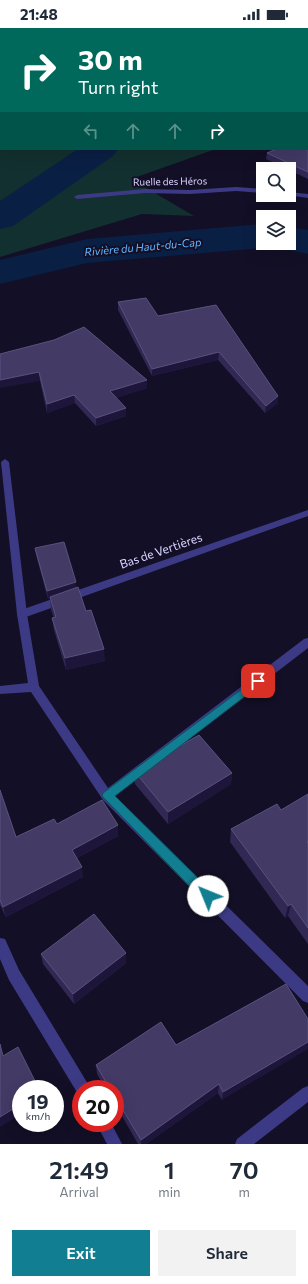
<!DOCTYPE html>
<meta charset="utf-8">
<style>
:root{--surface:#fff;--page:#f2f2f3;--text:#1f2937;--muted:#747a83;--accent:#117e91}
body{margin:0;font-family:Commissioner,sans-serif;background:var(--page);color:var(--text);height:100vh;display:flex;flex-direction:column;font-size:15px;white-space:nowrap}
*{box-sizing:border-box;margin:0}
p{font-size:13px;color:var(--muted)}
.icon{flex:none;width:22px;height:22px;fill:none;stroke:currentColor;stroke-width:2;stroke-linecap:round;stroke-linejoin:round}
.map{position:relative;height:1116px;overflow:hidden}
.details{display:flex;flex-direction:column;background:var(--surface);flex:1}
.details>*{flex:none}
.guide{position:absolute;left:0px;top:0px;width:308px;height:122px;box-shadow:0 4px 16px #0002;background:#00695c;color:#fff;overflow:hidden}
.tools{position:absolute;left:256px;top:134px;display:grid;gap:8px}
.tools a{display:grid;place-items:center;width:40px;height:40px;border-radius:0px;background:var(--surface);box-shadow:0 4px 16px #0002;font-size:20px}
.speed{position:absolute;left:12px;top:1052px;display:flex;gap:8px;font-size:20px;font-weight:700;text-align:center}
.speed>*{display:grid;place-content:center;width:52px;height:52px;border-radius:50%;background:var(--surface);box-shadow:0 4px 16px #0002;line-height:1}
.speed small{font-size:10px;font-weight:400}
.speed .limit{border:6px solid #d22;background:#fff;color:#111}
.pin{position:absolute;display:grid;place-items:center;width:34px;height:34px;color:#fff;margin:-17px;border-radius:8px;box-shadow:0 2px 6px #0006}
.me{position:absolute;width:44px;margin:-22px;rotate:315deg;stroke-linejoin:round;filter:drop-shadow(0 0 3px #0008)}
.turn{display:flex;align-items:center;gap:14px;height:84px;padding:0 12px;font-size:18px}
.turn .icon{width:52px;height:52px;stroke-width:2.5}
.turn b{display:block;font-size:28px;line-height:34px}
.lanes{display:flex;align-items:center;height:38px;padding:0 12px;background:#0003;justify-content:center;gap:20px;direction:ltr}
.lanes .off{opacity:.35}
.eta{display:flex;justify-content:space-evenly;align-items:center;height:68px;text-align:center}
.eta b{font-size:24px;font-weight:600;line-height:28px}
.cta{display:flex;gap:8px;margin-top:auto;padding:8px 12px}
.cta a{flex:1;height:46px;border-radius:0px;background:var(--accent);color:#fff;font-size:16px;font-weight:600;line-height:46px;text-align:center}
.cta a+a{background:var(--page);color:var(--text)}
.status{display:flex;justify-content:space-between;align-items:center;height:28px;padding:0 20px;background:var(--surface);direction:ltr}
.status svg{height:11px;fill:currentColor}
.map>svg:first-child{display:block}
.green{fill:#12302f}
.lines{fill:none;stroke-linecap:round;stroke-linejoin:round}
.river{fill:#0a1f44;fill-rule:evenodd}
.service{fill:#3d3a85;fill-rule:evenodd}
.minor{fill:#3d3a85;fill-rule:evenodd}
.wall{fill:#312854}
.shaded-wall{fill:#1d163a}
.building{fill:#433a66;stroke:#5a527e}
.route{fill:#117e91;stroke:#0b525e}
.labels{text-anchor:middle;stroke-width:4;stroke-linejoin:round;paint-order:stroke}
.far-street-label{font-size:10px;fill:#d9d4ff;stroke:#130f26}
.far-water-label{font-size:11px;font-style:italic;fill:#62b6ff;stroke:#130f26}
.street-label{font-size:12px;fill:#d9d4ff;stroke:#130f26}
</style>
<div class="status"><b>21:48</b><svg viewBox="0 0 49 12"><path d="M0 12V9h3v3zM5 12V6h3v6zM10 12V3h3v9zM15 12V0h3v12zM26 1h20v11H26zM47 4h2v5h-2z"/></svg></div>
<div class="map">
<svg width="308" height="1116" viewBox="0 0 308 1116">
<rect width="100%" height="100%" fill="#130f26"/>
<!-- green -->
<g class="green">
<path d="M0,0H308V12L307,1H1L0,72Z"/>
<path d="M0,97L1,121H216L131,151L194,188L142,186L0,229Z"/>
</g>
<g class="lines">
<!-- river -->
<g class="river">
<path d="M267,0H299L266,1Z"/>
<path d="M78,121H118L113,128L13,198L0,201V173Z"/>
<path d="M263,196V215H289V199L308,202V226L275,219L274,217L263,220L87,235L0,256V232L87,211Z"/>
</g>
<!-- service -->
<g class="service">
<path d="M5,431L9,434L27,586L39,658L108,760L304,611L308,610V620L115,768L308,958V975L303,973L103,772L31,664L0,666V658L28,655L17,586L1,434Z"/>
<path d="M0,910L5,911L19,942L88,1056L90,1061H81V1067L78,1066L9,952L0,931Z"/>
<path d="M308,1058V1074L254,1116H235L237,1111L303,1060Z"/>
<path d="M96,1095H111L122,1116H107Z"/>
</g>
<!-- minor -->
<g class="minor">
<path d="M236,159L263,161V165L236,163L190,166L145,165L77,171L74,169L77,167L145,161L190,162Z"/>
<path d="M289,164L308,166V170L287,167H289Z"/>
<path d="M308,482V488L26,589H18L17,586L18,583Z"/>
</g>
</g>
<!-- wall -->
<g class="wall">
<path d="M308,108V151L289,142V141H287L266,131L267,125Z"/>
<path d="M118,274L158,288L216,277L278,375L265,385L218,332L152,348L118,282Z"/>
<path d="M0,326L147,360L116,370L126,388L96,398L75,375L47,385L40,353Z"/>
<path d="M35,520L76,554V560L105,633L66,642L54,602L52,590H54L51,582L50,570L48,571L36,527Z"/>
<path d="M135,744L232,745L231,756L168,796L135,756Z"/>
<path d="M0,762L16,809L57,796L118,797V808L77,830L83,849L6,889L0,877Z"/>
<path d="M308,766V916L288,888L285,890L230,814L231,801L281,782Z"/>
<path d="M126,925V935L74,976L43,936L41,926Z"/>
<path d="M286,956L222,1072L218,1065L146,1116H138L115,1076V1061H106L97,1046L96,1037L176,1017Z"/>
</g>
<!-- shaded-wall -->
<g class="shaded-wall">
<path d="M219,324L218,332L152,348V341Z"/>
<path d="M39,344L40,353L0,360V352Z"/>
<path d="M147,352V360L110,372V363Z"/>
<path d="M74,367L75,375L47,385V376Z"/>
<path d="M278,368V375L265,385L266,378Z"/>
<path d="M126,380V388L96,398V390Z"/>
<path d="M76,554V561L48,571L47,563Z"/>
<path d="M104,621L105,633L66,642L65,630Z"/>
<path d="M232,745L231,756L168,796V784Z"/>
<path d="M118,797V808L73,832L72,822Z"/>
<path d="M82,839L83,849L6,889L3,879Z"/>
<path d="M291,876L288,888L285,890L288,878Z"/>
<path d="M126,925V935L74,976L73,966Z"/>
<path d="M308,1014V1021L222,1072L223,1064Z"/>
<path d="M219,1056L218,1065L146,1116H141V1112Z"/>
<path d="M21,1076V1086L0,1099V1089Z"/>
</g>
<!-- building -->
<g class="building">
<path d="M308,108V144L267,125L276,121H307V109Z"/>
<path d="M146,270L158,288L216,277L278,368L266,378L219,324L152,341L118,274Z"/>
<path d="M84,299L147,352L110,363L126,380L96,390L74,367L47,376L39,344L0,352V326L54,312Z"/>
<path d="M64,514L76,554L47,563L35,520Z"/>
<path d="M78,559L86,583L91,582L104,621L65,630L52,590L56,589L50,569Z"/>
<path d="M199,707L232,745L168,784L135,744Z"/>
<path d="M0,762L16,809L54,791L57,796L102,772L118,797L72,822L82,839L3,879L0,872Z"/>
<path d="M308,766V813L307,814L308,815V900L291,876L288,878L231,801L277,776L281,782Z"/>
<path d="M94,886L126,925L73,966L41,926Z"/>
<path d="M286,956L308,991V1014L223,1064L219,1056L141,1112L115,1069V1061H110L96,1037L161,994L176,1017Z"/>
<path d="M0,1016L3,1028L18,1019L39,1061H21V1076L0,1089Z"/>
</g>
<!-- route -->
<path class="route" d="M258,649L261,650L263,653L261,656L115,768L212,864L213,868L212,872L208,873L203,872L102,768L103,765Z"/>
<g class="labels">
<!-- far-street labels -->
<g class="far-street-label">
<text transform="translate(170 153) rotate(-1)" y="4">Ruelle des Héros</text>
</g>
<!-- far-water labels -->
<g class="far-water-label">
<text transform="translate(143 219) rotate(-5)" y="4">Rivière du Haut-du-Cap</text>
</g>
<!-- street labels -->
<g class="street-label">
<text transform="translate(161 523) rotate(-19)" y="4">Bas de Vertières</text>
</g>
</g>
</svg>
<div class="tools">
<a><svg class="icon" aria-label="search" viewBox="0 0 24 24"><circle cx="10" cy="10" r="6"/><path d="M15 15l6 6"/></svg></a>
<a><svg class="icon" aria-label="layers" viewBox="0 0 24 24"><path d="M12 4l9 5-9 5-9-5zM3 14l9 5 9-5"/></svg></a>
</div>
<div class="speed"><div>19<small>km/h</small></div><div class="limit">20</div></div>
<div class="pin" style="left:258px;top:653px;background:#d93025"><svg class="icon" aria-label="arrive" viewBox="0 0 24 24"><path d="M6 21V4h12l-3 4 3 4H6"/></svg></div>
<svg class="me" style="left:208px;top:868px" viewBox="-20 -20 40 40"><circle r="19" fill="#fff"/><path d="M0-13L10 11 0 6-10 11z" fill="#117e91"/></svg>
<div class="guide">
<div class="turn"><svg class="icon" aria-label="right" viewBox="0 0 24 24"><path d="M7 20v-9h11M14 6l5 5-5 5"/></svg><div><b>30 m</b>Turn right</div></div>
<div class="lanes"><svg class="icon off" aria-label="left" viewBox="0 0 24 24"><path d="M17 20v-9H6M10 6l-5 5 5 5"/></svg><svg class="icon off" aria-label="ahead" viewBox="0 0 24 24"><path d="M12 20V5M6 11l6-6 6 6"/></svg><svg class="icon off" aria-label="ahead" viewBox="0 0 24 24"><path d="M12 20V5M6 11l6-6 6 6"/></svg><svg class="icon" aria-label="right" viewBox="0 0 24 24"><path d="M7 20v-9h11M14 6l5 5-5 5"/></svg></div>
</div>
</div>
<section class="details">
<div class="eta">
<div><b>21:49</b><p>Arrival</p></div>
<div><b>1</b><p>min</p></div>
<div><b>70</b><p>m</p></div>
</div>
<div class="cta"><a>Exit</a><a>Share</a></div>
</section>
